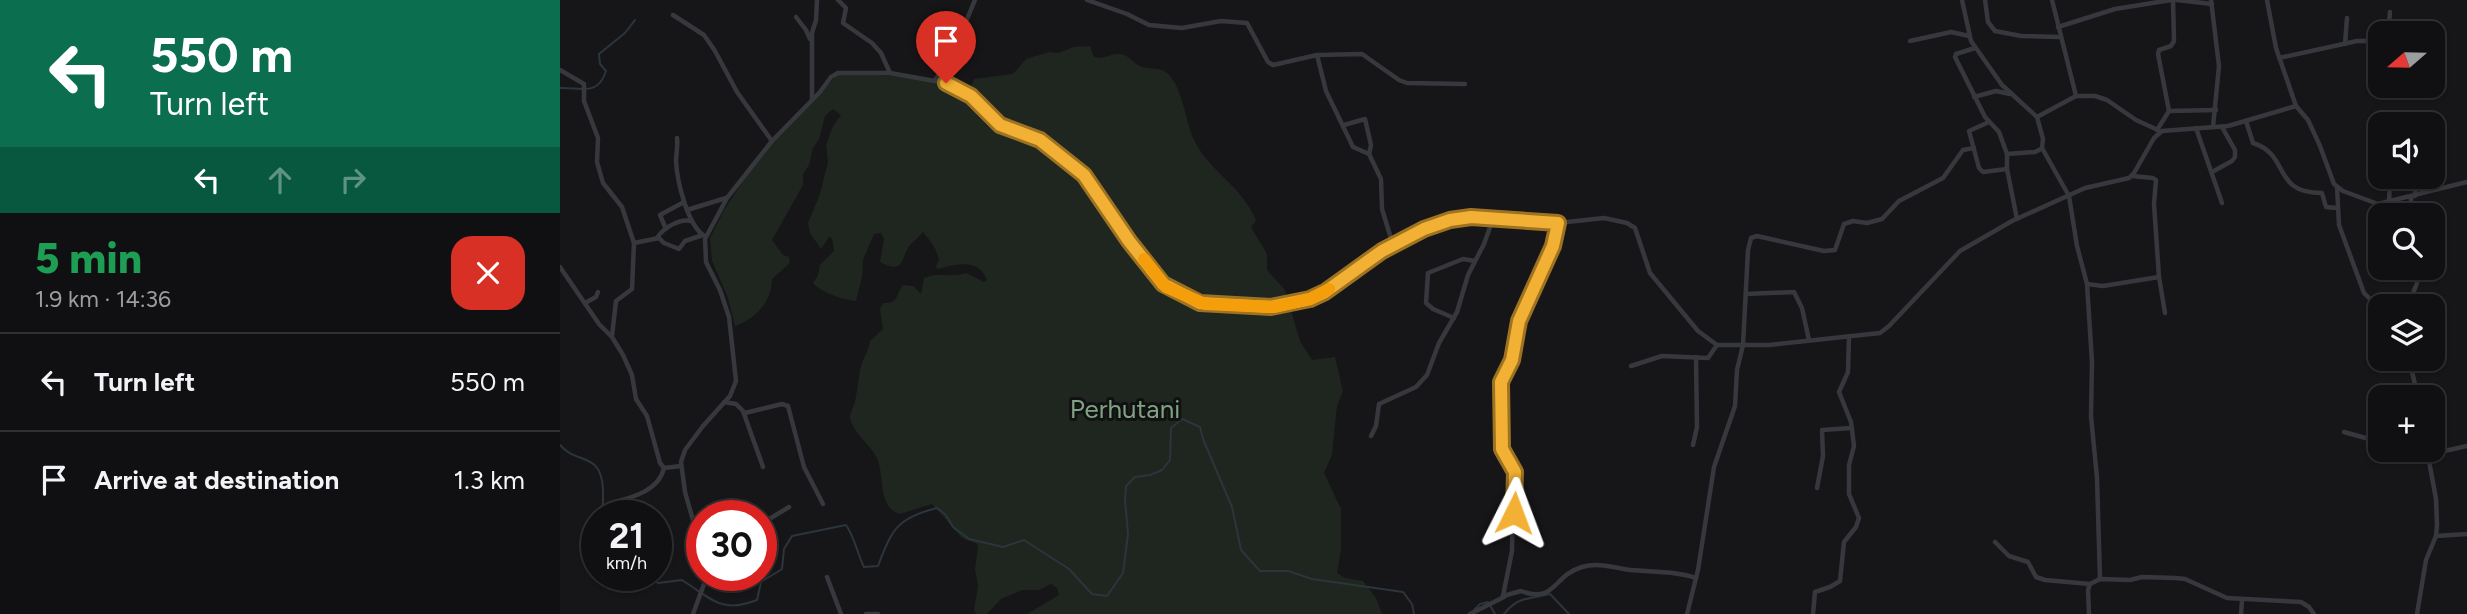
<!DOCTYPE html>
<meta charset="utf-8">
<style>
:root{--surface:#101012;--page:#1e1e20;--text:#f1f3f6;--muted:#9c9d9f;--line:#303032}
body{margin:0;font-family:Figtree,sans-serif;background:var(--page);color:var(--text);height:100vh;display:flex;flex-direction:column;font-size:26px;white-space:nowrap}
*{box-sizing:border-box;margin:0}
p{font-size:23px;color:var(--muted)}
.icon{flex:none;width:38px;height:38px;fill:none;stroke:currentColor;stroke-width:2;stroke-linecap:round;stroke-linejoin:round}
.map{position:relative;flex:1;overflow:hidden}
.side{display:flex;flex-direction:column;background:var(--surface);width:560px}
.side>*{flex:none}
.banner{background:#0b6e4f;color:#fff;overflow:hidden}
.needle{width:46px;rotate:250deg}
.buttons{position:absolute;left:1808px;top:21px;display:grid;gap:14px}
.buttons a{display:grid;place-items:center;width:77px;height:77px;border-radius:14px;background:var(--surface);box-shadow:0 2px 5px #0004,0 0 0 2px var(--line);font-size:35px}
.speed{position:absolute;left:21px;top:500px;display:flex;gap:14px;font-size:35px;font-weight:700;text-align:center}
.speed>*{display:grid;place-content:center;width:91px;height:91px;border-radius:50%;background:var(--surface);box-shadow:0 2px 5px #0004,0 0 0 2px var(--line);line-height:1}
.speed small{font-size:18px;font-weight:400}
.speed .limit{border:10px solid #d22;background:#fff;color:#111}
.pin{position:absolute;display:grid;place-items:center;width:60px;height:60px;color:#fff;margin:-72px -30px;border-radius:50% 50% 50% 0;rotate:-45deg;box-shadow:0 0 7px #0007}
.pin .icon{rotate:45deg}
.me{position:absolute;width:77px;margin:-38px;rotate:3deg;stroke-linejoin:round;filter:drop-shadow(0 0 5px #0008)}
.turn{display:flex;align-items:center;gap:24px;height:147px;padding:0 35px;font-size:32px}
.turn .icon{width:91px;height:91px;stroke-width:2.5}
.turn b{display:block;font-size:49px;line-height:60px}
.lanes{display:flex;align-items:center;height:66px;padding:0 35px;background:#0003;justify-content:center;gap:35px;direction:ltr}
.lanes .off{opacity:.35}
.round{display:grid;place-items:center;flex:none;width:74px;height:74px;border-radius:21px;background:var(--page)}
.overview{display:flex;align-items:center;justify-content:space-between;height:119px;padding:0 35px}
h1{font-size:42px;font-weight:800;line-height:52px;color:#1e9e55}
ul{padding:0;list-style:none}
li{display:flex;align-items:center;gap:21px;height:98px;padding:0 35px;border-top:2px solid var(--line)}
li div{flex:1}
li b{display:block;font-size:26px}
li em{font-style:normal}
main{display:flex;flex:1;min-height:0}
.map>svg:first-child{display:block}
.green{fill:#1e261f}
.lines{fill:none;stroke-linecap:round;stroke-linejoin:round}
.stream{stroke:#2c353c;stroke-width:2}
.minor{stroke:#37383d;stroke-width:4.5}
.route-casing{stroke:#9d7322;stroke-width:18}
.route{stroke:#f2b134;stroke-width:12}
.slow{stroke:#f59e0b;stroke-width:12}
.labels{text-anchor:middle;stroke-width:6;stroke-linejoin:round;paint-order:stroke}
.park-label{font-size:26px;fill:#7fa381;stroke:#111113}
</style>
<main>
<section class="side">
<div class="banner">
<div class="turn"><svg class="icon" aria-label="left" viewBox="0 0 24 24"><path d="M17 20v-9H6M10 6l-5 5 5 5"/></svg><div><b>550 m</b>Turn left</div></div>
<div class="lanes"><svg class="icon" aria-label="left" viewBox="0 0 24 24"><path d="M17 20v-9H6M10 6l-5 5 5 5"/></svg><svg class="icon off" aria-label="ahead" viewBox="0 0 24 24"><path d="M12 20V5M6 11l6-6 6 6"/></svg><svg class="icon off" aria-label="right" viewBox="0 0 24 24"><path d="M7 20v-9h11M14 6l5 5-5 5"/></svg></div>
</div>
<div class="overview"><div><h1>5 min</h1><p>1.9 km · 14:36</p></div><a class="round" style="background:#d93025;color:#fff"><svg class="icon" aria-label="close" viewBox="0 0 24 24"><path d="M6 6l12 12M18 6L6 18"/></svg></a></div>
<ul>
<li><svg class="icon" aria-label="left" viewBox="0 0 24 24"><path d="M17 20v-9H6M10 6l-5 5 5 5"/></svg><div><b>Turn left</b></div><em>550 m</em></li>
<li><svg class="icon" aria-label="arrive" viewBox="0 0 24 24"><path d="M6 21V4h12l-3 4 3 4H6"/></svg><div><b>Arrive at destination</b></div><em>1.3 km</em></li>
</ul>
</section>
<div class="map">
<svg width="1907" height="614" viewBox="0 0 1907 614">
<rect width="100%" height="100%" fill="#161618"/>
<!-- green -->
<path class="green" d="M530,46L534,57C544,60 550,53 559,54C568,54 571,61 578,65C585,70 596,67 604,71C622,81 625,121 634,140C649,171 684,188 696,221L691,227L707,254V270L725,290L740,341L752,360L775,357L783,391L777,406L772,455L764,473L781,509V550L777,573L785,578L803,581L816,598L822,614H467L499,595L497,588L491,584L479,590H462L441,599L427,614H416L414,610L418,586L415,569L418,547L417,544L402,538L372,504L340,514C317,507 325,476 317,458C310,444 293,433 290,418C290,412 294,407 295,402C297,392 298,381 300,371C301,360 309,352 310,341L323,329L320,309L323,303C340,303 334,297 343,285L353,286L361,294L364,278C379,272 389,278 406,273L424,282L427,280C417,257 397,265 377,269L376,266L379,260C376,247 371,242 363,232C359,237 356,239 351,244C340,256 346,276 320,262L324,239L321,233L314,234L303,260L302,277L296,301C284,300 260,292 253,283L258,275L260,265L274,251L272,238L269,237L261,249L250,233L248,223L260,194L268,162L266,145L273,126L281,115L273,109L265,116L259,139L253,148L249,165L243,174V185L212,240L223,255L229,257L230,263L212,279C212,301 196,319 175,326L168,298L152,261L150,238L164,210L184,180L211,145L277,75C319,74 369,74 407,96L414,79L453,74L466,59L489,52L498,53L514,47Z"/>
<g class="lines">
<!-- stream -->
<g class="stream">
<path d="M0,88C20,87 38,97 46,71L40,64L39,54L65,33L75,20"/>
<path d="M0,445C17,465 41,451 43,489C43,500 44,507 39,516"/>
<path d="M37,520L32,543L37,548"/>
<path d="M86,576L98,583L122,580C152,599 161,614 197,600L201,582L222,569L224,549L232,536L286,525C295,538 297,553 304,567L318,566C332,529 337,518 377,508L386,515L393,527L409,539L443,547L464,540L509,569L532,594L547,596L563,573L568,534L565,500L566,486L575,477L590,475L602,470L610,460L611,428L622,419L640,427L643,439L672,507L681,550L700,571H728L752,579L843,592L852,604L854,614"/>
<path d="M914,610L920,604L928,602L935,614"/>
<path d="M944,614C958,596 970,599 990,594L1009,614"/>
</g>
<!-- minor -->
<g class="minor">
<path d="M278,0L286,8L283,23L312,43L321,53L330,73"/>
<path d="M527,0L567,14L589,25L622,28L661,21L687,23L708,62L713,65L757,55L766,91L793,147L809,154L821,179L822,209L833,245"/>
<path d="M1402,0L1411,41L1442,85L1477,117L1483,139L1482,148L1509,196L1517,246L1527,284L1532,362L1531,416L1537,478L1540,579"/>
<path d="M1425,0L1428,22L1435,31L1461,36L1499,37"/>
<path d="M1492,0L1516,96"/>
<path d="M1617,0L1652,4"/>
<path d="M1651,0L1659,66L1653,127"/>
<path d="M1707,0L1716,48L1736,106"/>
<path d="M113,15L144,35L155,51L177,92L212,141"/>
<path d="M236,17L246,30L250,39"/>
<path d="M1498,27L1555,9L1611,0"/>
<path d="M1828,33L1830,12"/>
<path d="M1350,41L1391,32L1409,36"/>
<path d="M1785,44L1787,18"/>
<path d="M1415,48L1396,54L1395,57L1425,117L1439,132L1447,154"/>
<path d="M757,55L802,54L839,80L847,83L905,84"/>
<path d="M1719,58L1797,41H1820"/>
<path d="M0,70L24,84V101L38,138L37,162L43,183L62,207L74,243L99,238L104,243L119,249L125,241L143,235"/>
<path d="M375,80L391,58L415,0"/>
<path d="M1414,97L1436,91L1450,94"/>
<path d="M252,100V33L256,20L257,0"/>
<path d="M1609,111L1656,110"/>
<path d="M1477,117L1516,96H1535L1547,100L1576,120L1598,130"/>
<path d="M1686,121L1693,143C1731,155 1711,193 1762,193L1766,207L1777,208"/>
<path d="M1429,122L1409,131L1419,168L1423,172L1447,169"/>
<path d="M1837,124L1838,117"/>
<path d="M784,125L805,119L811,145L809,154"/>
<path d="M1636,128L1662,203"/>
<path d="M1597,130L1609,111L1598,54L1599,50L1611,46L1614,41L1613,0"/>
<path d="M117,138C118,146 116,154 116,161C117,181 127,223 143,235"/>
<path d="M1652,172L1672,161L1675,157V150L1662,127"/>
<path d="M1777,187L1779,225L1804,293L1810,299L1851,300"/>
<path d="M1855,196L1856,177"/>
<path d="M1829,203L1830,177"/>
<path d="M127,210L166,198"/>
<path d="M1851,215V197"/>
<path d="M1457,219L1447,169V154L1475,152L1481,149"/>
<path d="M998,223L993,246L959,321L952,360L941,382V449L953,466L955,480L953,491L952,551L943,596L961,591C996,604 992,576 1022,567C1039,562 1054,568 1071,570C1093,572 1115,571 1136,578"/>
<path d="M106,229L100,215L124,202"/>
<path d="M97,238C103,228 120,218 131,221"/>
<path d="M0,267L39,324L52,337L63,355L72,375L76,399L87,416L100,463L104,468L121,466"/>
<path d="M1599,277L1605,313"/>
<path d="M1527,284L1543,286L1599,277L1594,204L1596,180L1593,178L1572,176"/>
<path d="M1186,294L1234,292L1242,308L1249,340"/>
<path d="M25,303L36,297L38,292"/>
<path d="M1848,306L1857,283V268"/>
<path d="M894,318L873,309L866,303L868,273L903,259L915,261"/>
<path d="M52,336L56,301L72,289L74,243"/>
<path d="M1849,359L1858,397"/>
<path d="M1071,366L1102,356L1148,358L1157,345"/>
<path d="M164,402L176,404L183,411L203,467"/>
<path d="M185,413L222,404L228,406L244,467L263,504"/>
<path d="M1784,432L1820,442"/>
<path d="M811,436L816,426L819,404L856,387L867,375L879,343L897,312L908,275L924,244L933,219"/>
<path d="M1133,445L1137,427L1136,357"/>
<path d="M1867,455L1907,446"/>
<path d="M1257,488L1263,456L1262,430L1291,428"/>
<path d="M55,502C74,497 99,490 104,468"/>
<path d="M161,513L162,516"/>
<path d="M201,524L229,507"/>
<path d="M1876,536L1907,534"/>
<path d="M1435,542L1449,556L1468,562L1476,577L1485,580L1530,584"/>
<path d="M142,552L125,492L121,462L125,450L143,426L170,396L176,381L169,317L160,290L146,262L145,239L167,198L212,141L260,92L271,77L278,73H330L386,83L405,92L440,125L480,140L524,175L566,237L602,284L640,303L711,307L750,299L765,292L784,276L828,248L878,224L900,218L998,223L1044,218L1067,223L1075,228L1090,273L1138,331L1157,345H1209L1320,333L1329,326L1400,251L1452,221L1525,188L1569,178L1574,173L1594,138L1602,131L1668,126L1736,106L1748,120L1760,146L1774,184L1783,191L1818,204L1907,182"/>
<path d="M267,577L281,614"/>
<path d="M133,614L147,576"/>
<path d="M306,614H318"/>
<path d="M910,614L944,597"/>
<path d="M1127,614L1138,570L1154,467L1175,406L1177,370L1183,345L1188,250L1191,238L1197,236L1264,251L1275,250L1284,224L1293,221L1307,223L1322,219L1339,201L1383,178L1403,150L1414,148"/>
<path d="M1253,614L1255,592L1270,587L1280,581L1284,542L1296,527L1299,518L1289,494V465L1294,446L1291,422L1279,392L1288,372L1289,336"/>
<path d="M1529,614L1528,590L1530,584L1540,579L1570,580L1582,577L1616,578L1625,579L1667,598L1741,602L1749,607L1754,614"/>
<path d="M1681,614L1682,600"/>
<path d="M1857,614L1866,560L1876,536L1877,525L1876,499L1867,450"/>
</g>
</g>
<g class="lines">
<defs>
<path id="route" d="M386,83L411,96L440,125L480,140L524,175L569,241L603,284L640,303L711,307L750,299L765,292L822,251L864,229L890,220L911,217L998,223L993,246L959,321L952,360L941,382L942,449L955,472L954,513"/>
</defs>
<!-- route casing -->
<use href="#route" class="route-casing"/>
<!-- route -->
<use href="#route" class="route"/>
<!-- slow -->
<path class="slow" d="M584,259L606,287L645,304L715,307L750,299L769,289"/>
</g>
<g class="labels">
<!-- park labels -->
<g class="park-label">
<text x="565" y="418">Perhutani</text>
</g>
</g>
</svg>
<div class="buttons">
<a><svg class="needle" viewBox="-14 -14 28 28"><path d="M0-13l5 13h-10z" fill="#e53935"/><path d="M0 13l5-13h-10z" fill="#9c9d9f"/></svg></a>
<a><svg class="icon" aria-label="sound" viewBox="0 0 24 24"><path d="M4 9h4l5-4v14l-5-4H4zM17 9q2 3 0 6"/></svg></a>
<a><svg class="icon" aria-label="search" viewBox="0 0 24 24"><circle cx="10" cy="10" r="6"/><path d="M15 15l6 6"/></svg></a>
<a><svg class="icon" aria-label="layers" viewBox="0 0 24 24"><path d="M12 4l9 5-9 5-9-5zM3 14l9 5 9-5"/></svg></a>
<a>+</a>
</div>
<div class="speed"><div>21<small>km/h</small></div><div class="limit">30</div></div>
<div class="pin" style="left:386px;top:83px;background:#d93025"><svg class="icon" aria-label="arrive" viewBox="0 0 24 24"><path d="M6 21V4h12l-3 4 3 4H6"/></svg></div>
<svg class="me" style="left:954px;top:513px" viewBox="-20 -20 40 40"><path d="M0-17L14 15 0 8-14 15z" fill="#f2b134" stroke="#fff" stroke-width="4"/></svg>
</div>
</main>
